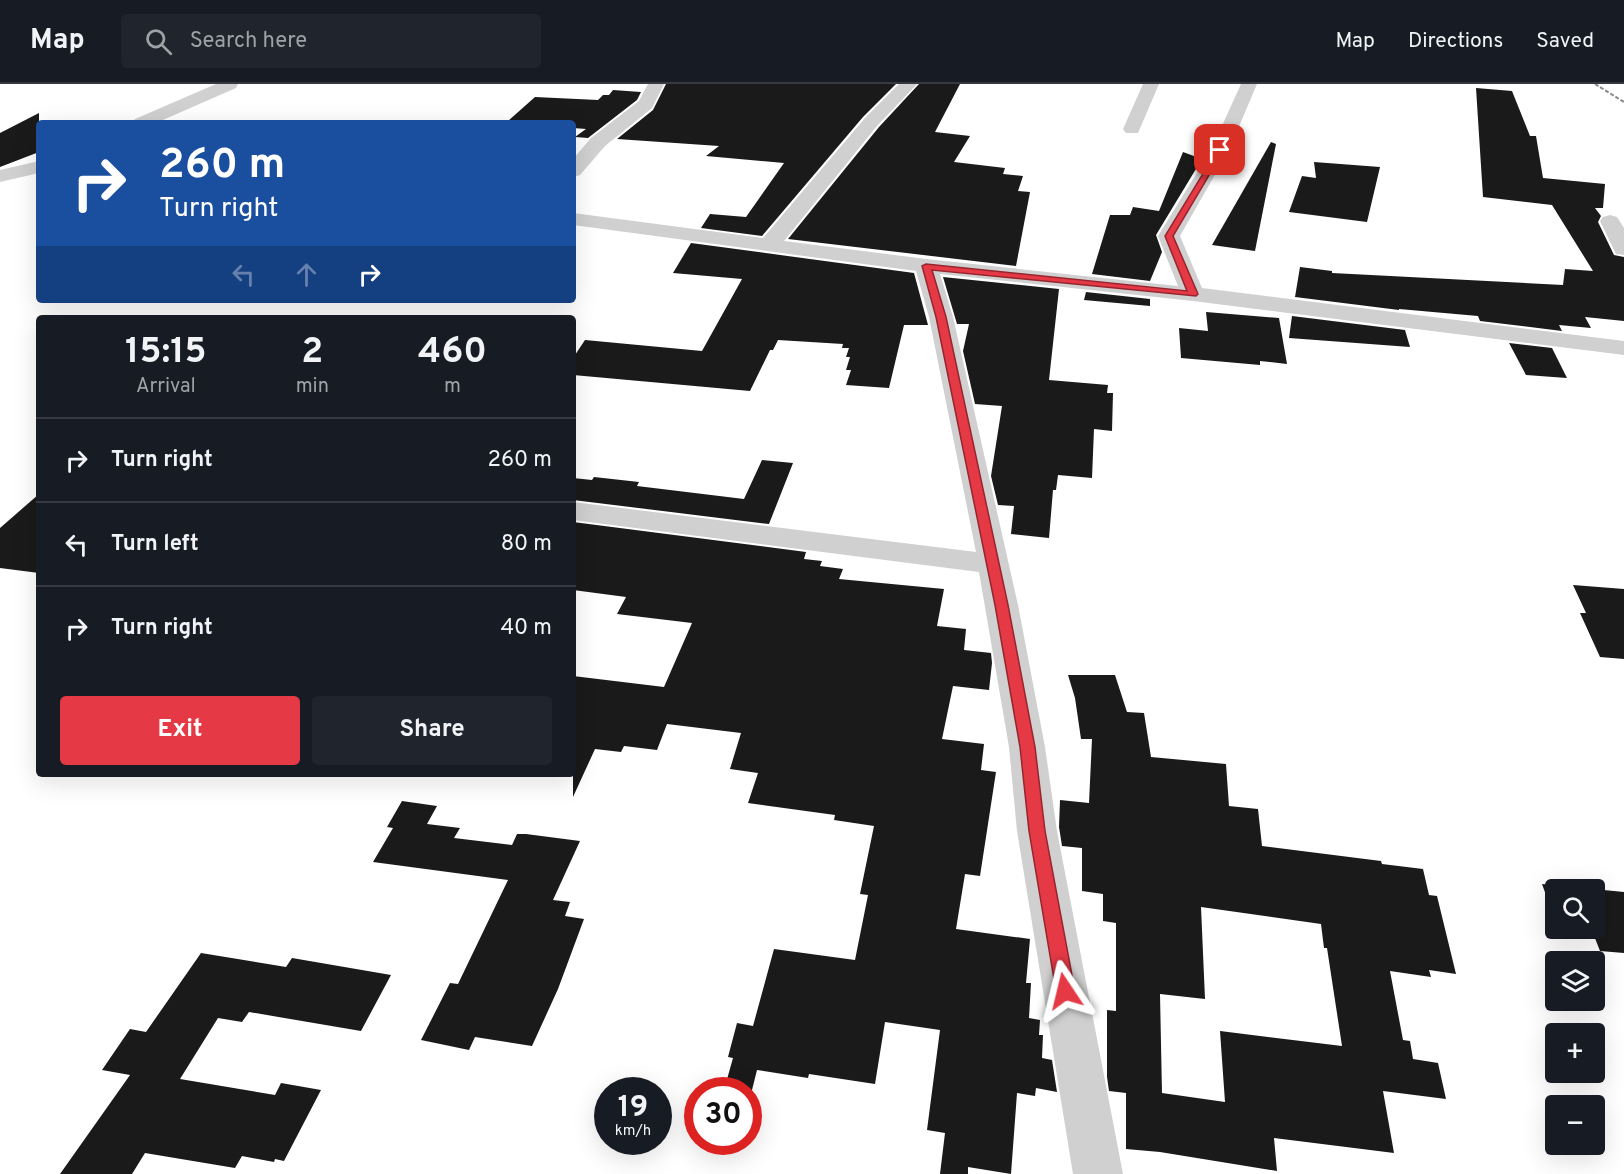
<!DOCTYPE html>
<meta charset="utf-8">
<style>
:root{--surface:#171b24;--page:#20242c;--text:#f1f3f6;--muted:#9ea1a6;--line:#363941;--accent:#e63946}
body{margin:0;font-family:Overpass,sans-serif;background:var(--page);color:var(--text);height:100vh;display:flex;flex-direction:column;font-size:22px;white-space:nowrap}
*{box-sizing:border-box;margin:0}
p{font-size:20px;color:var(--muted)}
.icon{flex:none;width:33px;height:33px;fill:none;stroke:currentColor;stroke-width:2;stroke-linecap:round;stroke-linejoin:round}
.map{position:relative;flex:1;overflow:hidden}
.panel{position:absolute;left:36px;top:231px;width:540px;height:462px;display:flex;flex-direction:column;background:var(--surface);border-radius:6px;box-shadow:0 6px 24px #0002}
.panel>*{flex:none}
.banner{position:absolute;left:36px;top:36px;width:540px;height:183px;border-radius:6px;box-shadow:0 6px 24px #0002;background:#1a4fa0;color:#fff;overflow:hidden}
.buttons{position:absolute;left:1545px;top:795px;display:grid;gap:12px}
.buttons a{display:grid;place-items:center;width:60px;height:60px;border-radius:6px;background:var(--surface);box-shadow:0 6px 24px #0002;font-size:30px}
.speed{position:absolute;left:594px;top:993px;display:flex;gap:12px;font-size:30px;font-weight:700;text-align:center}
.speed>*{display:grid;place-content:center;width:78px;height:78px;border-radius:50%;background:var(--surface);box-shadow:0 6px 24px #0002;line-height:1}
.speed small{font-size:15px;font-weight:400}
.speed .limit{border:9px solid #d22;background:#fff;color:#111}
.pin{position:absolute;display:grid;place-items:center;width:51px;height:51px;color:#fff;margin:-26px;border-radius:12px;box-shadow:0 3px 9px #0006}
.me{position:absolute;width:66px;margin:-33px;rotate:350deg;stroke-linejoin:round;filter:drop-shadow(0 0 4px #0008)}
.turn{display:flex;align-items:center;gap:21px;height:126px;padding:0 24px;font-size:27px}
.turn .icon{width:78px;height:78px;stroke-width:2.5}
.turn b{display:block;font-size:42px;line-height:51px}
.lanes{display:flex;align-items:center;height:57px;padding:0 24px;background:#0003;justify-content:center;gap:30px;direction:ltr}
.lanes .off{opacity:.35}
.eta{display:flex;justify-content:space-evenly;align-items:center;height:102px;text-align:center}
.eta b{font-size:36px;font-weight:700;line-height:42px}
.action{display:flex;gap:12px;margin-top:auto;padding:12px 24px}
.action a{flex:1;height:69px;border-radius:6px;background:var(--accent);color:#fff;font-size:24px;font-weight:700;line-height:69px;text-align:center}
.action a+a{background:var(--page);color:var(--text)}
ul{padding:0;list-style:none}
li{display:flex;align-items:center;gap:18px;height:84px;padding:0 24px;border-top:2px solid var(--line)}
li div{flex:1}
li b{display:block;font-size:22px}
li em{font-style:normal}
header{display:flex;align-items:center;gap:36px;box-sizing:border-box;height:84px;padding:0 30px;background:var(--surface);border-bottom:2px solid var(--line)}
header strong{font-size:28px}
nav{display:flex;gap:33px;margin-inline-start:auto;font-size:21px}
.search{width:420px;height:54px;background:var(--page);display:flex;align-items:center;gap:15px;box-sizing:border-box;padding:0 21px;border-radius:6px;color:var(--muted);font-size:22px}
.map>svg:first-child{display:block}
.building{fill:#1a1a1a;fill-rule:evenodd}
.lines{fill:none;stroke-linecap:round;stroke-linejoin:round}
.street{fill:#d0d0d0;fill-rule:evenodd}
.rail{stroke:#888;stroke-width:2;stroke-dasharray:4 2;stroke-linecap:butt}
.route{fill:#e63946;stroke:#96252e;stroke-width:1.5}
</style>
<header>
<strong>Map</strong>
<div class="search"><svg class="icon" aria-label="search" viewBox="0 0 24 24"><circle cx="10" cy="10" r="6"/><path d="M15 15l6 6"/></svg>Search here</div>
<nav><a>Map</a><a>Directions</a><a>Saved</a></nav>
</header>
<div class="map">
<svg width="1624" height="1090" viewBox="0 0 1624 1090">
<rect width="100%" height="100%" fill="#fff"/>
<!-- building -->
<g class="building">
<path d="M666,0H896L863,33L762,152L701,144L710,130L746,133L784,79L706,72L719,62L617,55L653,26Z"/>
<path d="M919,0H960L935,48L970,52L954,78L1005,84L1003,90L1023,92L1018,107L1030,108L1016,182L788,155L879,43Z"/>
<path d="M1476,4L1512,7L1530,52H1536L1543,94L1605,100L1603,124H1595L1601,132L1598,138L1614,171L1624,173V237L1585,233L1591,244L1559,241L1562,247L1480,237L1478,232L1399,225V226L1295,213L1300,183L1332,187V189L1563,201L1565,185L1593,187L1552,121L1483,113Z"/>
<path d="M613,6L641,8L637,16L588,54L575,53L586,45L573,44V39L507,38L535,13L598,16L603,11H609Z"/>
<path d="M39,29V68L0,83V49Z"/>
<path d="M1271,58L1276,60L1255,167L1212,161Z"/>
<path d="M1183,68L1202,75L1156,151L1162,168L1150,197L1092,190L1110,131H1130L1133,123L1159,127Z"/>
<path d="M1314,78L1380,83L1367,138L1289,128L1302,92L1316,94Z"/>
<path d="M691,159L914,189L928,241H904L889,304L846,301L851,286H846L850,273H846L849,264H842L843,260L778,256L773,266H770L750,307L573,291V274L585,256L702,267L742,195L673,189Z"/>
<path d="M943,193L1059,205L1049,296L1108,301L1107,309H1113L1112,347L1094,345L1092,394L1058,391L1056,406H1053L1049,454L1011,450L1014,422L998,421L991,392L1002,322L975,320L963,267L969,240H957Z"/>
<path d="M1086,208L1150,215V222L1084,216Z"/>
<path d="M1206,228L1279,234L1287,280L1260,277V281L1181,274L1179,244L1208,247Z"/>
<path d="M1292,232L1405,246L1410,263L1289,254Z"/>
<path d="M1509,259L1552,264L1567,294L1526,291Z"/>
<path d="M762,376L793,379L769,440L573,416V394L592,396L594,393L639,398L637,402L744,415Z"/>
<path d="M39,410V489L0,484V444Z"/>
<path d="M573,438L806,468L804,475L822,477L820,482L843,485L839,495L944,505L937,542L966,545L964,566L991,569L992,579L989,606L953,602L942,655L984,660L981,686L996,688L980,792L965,790L956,845L1030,855L1026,899H1031L1029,934L1040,936L1039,951H1043L1042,974L1052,976L1057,1008L1036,1004L1035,1012L1017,1009L1011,1090L968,1083V1090H940L945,1049L927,1046L940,946L885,938L875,1000L809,990L808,994L757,986L752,1006H724L733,974L728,973L737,939L753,942L774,865L855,876L868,811L860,810L874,742L834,736L835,731L748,719L758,689L730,685L741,649L667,640L657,666L624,662L621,668L595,665L573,713V592L664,603L692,539L617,530L626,513L573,506Z"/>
<path d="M1573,501L1624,505V575L1600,573L1580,529H1586Z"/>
<path d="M1068,591H1115L1127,628L1144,629L1151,673L1226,680L1229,722L1258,725L1262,762L1381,777L1382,780L1423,785L1429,811L1437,812L1456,890L1429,886L1431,893L1390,887L1403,956L1410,957L1413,975L1438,979L1446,1015L1383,1007L1394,1069L1274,1054L1277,1087L1160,1068L1126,1065V1009L1109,1007L1107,993V926L1116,927V839L1103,837V810L1082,807V764L1062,762L1059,743L1060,716L1089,719L1092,655H1081L1075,614ZM1201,823L1321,840L1324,864H1327L1342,962L1220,947L1225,1018L1162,1009L1160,910L1205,915Z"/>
<path d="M402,717L437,722L427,740L460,744L454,754L512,761L517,750H526L580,757L553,816L570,818L565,832L584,835L558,905L532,962L475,953L469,966L421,956L450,899L458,900L508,796L373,778L393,744L387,743Z"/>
<path d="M1542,800L1624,808V869L1600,867L1591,844H1594V806H1556L1555,836Z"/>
<path d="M201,869L286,883L292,874L391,891L361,947L249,928L242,938L218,934L180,995L275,1011L281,999L321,1006L284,1077L275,1075L274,1078L242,1072L235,1084L145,1069L132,1090H60L130,991L102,986L130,945L146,948Z"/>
</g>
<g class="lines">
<!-- street -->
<g class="street">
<path d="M216,0H238L236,4L156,39H132L135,35Z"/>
<path d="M648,0H664L652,24L605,62L580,91L573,93V75L591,54L639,17Z"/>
<path d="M899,0H917L877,42L784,157L926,175L1178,202L1158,152L1211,66L1241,0H1257L1229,66L1180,152L1202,204L1624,257V271L1193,217L940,190L953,233L1018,521L1045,663L1057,747L1123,1090H1073L1017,747L1009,663L979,488L573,436V418L976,468L929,233L916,187L573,141V129L763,154L865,34Z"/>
<path d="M1143,0H1159L1138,49H1126L1123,45Z"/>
<path d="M39,77V89L0,98V86Z"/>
<path d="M1610,131L1617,133L1624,144V171L1616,170L1600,137L1603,133Z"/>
</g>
<!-- rail -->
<path class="rail" d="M1595,0L1624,18"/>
</g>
<!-- route -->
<path class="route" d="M1218,65L1224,66L1173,152L1198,210L1196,212L932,186L946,233L1008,521L1035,663L1045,747L1075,907L1072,912L1065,914L1059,912L1056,907L1029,747L1020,663L995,521L936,233L922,182L926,180L1187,207L1165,152Z"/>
</svg>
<div class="buttons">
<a><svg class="icon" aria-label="search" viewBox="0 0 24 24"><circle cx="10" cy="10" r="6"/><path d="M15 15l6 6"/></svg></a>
<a><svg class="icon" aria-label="layers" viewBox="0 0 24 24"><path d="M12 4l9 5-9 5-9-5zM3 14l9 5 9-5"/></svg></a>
<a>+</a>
<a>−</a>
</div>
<div class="speed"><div>19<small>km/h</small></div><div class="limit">30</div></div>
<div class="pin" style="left:1220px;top:66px;background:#d93025"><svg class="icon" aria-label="arrive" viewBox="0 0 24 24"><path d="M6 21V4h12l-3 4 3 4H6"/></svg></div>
<svg class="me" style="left:1065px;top:907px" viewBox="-20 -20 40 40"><path d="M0-17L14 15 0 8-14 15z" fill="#e63946" stroke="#fff" stroke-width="4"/></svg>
<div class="banner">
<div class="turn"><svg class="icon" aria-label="right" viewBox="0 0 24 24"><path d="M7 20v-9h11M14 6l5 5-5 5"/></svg><div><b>260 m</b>Turn right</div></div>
<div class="lanes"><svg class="icon off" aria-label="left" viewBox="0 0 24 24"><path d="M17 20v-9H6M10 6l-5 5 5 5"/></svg><svg class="icon off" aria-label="ahead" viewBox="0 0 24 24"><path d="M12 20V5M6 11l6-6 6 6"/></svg><svg class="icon" aria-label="right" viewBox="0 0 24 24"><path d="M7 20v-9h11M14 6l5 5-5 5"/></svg></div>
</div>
<section class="panel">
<div class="eta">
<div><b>15:15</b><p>Arrival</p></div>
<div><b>2</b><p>min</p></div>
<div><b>460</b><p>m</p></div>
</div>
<ul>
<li><svg class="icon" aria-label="right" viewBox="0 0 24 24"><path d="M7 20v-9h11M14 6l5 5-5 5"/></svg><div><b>Turn right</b></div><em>260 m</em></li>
<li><svg class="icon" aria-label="left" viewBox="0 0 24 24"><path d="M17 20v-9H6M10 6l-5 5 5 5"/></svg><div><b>Turn left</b></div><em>80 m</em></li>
<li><svg class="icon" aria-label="right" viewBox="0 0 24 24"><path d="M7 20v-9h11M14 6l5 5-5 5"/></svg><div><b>Turn right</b></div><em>40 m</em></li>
</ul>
<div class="action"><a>Exit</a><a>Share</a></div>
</section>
</div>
